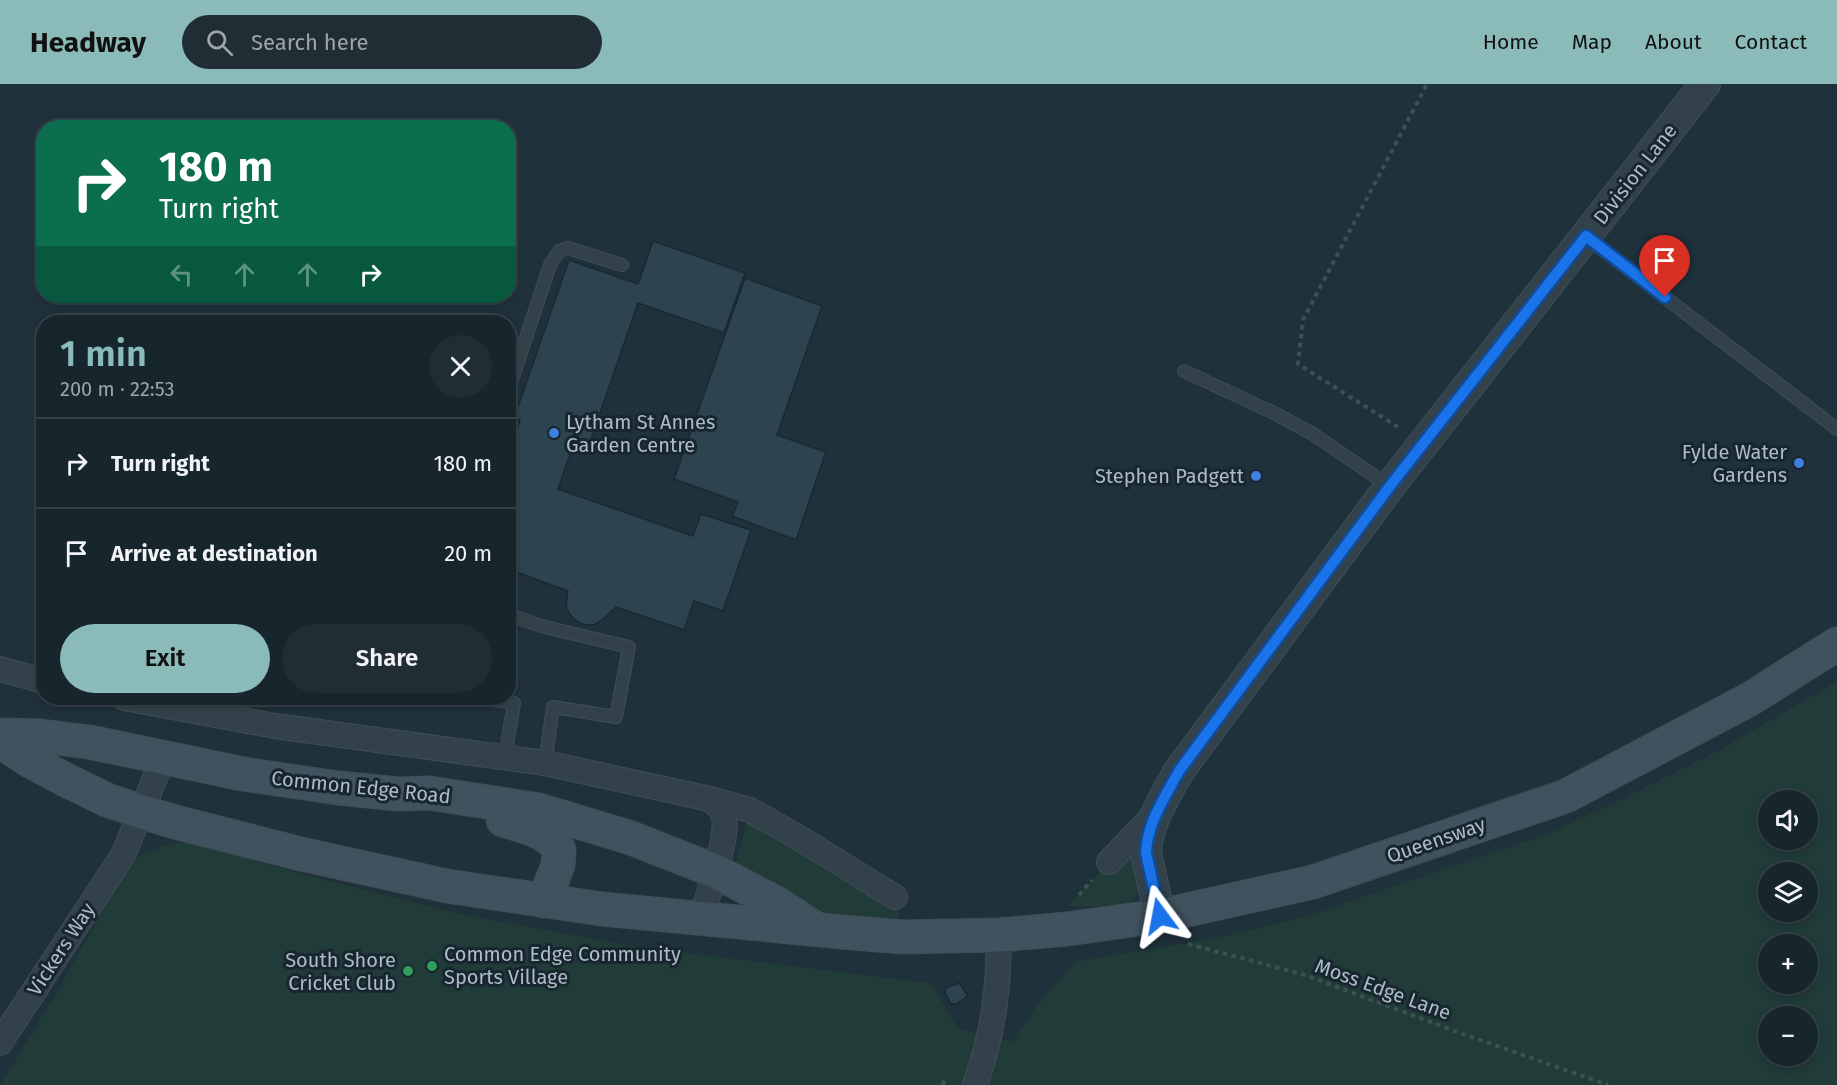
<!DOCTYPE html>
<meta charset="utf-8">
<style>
:root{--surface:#17252c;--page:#202d34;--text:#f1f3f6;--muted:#9ea5a9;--line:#364248;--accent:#8bbbb9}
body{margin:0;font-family:"Fira Sans",sans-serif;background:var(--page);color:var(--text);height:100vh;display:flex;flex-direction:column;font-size:22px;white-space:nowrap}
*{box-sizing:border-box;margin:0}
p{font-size:20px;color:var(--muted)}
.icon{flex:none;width:33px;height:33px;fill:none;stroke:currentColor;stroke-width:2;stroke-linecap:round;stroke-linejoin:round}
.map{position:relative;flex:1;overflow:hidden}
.side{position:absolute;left:36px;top:231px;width:480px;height:390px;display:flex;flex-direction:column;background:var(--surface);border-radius:24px;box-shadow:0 3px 9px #0003,0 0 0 2px var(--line)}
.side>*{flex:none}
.hud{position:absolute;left:36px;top:36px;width:480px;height:183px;border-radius:24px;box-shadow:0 3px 9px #0003,0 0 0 2px var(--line);background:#0b6e4f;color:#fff;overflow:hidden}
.buttons{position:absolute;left:1758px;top:706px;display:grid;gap:12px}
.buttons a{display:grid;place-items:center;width:60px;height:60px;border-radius:50%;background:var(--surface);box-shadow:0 3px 9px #0003,0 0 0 2px var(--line);font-size:30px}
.pin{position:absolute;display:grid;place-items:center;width:51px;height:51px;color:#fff;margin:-62px -26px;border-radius:50% 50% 50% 0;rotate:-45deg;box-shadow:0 0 6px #0007}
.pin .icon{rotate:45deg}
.me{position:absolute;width:66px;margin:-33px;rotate:347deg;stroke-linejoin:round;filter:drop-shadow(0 0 4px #0008)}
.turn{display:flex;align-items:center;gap:21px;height:126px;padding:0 24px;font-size:27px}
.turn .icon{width:78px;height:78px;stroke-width:2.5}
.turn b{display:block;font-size:42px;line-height:51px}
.lanes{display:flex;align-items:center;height:57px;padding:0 24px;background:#0003;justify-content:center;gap:30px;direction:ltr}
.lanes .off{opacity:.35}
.round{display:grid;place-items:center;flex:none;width:63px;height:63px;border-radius:32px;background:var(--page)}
.headline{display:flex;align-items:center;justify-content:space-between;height:102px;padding:0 24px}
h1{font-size:36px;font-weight:600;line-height:45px;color:var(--accent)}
.button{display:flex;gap:12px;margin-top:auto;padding:12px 24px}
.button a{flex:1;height:69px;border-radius:36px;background:var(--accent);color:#111;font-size:24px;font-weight:600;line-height:69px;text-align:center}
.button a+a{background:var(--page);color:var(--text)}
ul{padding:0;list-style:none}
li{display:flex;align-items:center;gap:18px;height:90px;padding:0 24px;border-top:2px solid var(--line)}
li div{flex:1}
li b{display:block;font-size:22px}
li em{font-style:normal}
header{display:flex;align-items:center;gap:36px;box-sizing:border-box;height:84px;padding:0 30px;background:var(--accent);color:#111}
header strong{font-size:28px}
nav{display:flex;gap:33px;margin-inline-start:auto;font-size:21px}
.search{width:420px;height:54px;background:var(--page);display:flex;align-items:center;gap:15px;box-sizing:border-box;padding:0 21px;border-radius:33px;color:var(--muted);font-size:22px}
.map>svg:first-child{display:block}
.green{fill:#213b38;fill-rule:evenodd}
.building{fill:#2d434f;stroke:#1a2931;stroke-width:1.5}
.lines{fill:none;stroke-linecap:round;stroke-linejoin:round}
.service-casing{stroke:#3f4e57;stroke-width:14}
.minor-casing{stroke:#3f4e57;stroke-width:26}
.tertiary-casing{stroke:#3f4e57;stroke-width:32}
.secondary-casing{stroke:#3f4e57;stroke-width:35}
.path{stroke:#39534f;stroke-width:4;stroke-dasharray:4.5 4.5;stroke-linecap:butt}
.service{stroke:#33424a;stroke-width:12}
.minor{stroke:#33424a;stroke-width:24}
.tertiary{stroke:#33424a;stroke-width:30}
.secondary{stroke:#40525e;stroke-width:33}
.route-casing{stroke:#114b97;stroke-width:15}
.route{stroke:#1a73e8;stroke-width:10}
.shop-dot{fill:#3f7fe0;stroke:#18272f;stroke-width:2}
.leisure-dot{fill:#2e9e5b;stroke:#18272f;stroke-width:2}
.labels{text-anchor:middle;stroke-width:6;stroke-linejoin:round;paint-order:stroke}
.street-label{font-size:20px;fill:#adbdc7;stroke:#18272f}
.poi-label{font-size:20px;fill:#adbdc7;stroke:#18272f;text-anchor:end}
</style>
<header>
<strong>Headway</strong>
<div class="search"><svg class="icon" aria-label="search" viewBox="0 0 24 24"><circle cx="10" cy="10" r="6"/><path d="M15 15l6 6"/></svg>Search here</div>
<nav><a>Home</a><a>Map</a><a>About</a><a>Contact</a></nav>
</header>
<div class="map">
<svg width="1837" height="1001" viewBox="0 0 1837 1001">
<rect width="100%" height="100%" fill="#1f313a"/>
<!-- green -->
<g class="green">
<path d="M1837,597V1001H0L56,910L127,783L144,769L172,759L188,758L302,790L455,829L616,859L669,867L931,899L958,944L1012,958L1042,914L1077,877L1207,856L1304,833L1550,749L1630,711L1718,667ZM1768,717H1808V756H1768ZM1768,789H1808V828H1768ZM1768,861H1808V900H1768ZM1768,933H1808V972H1768Z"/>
<path d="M750,726L895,813L903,853L842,848L734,786Z"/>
<path d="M1126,761L1137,774L1140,808L1130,818L1121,823L1068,822Z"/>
</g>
<!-- building -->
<g class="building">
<path d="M653,157L745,189L724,249L638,219L587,367L573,362L558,405L693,452L701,430L751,446L723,527L694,517L684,546L616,523L602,536L594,541H585L576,537L569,529L566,521L568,507L508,485V369L520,336L514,334L569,176L638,200Z"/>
<path d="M745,194L822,222L777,351L826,368L796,456L732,432L738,418L674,395Z"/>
<path d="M959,899L968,912L956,920H951L945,909L946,904Z"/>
</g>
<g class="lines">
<defs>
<g id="service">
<path d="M1586,153L1837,345"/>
<path d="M1184,287L1276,330L1313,350L1389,402"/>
<path d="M508,308L550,181L559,167L568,164L622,181"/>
<path d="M508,530L541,542L629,563L616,633L553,623L545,679"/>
<path d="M479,614L514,619L505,672"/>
</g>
<g id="minor">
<path d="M0,585L44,597"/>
<path d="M124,614L275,642L545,679L710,715C715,719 720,723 723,729C731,751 707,809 702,834"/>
<path d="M710,715L750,726L801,755L895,813"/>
<path d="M1109,778L1153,732"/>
<path d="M0,959L123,771L163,675"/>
<path d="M975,1001C993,950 999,905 999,851"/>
</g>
<path id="tertiary" d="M1160,832L1146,769C1147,739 1165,713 1179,687L1390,402L1705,0"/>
<g id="secondary">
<path d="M0,651L41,652L89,658L243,690L338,704L399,710L429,709L539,726L631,754L715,787L776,819L813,843"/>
<path d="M0,657L30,677L66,696L107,716L142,728L175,738L301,770L447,802L602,825L842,848L903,853L999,851L1067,845L1160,832L1313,798L1566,712L1750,615L1837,560"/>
<path d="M503,736C523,742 548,747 559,766L558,781L544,817"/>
</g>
</defs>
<!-- service casing -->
<use href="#service" class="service-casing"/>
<!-- minor casing -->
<use href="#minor" class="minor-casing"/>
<!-- tertiary casing -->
<use href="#tertiary" class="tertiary-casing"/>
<!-- secondary casing -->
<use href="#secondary" class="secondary-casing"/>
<!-- path -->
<g class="path">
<path d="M1398,343L1298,280L1303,236L1427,0"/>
<path d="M1079,811L1092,796"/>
<path d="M1188,860L1305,891L1460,949L1608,1001"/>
<path d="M943,1001L946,993"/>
</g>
<!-- service -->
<use href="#service" class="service"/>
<!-- minor -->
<use href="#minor" class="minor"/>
<!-- tertiary -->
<use href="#tertiary" class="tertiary"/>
<!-- secondary -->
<use href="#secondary" class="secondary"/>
</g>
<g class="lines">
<defs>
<path id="route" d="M1160,832L1146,769C1147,739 1165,713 1179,687L1390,402L1586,152L1665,213"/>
</defs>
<!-- route casing -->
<use href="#route" class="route-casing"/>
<!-- route -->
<use href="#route" class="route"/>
</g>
<!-- markers -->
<g class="shop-dot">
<circle cx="554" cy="349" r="6"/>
<circle cx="1799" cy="379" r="6"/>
<circle cx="1256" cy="392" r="6"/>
</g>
<g class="leisure-dot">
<circle cx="432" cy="882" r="6"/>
<circle cx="408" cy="887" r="6"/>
</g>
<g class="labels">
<!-- street labels -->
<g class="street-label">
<text transform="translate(1635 90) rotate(-52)" y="7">Division Lane</text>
<text transform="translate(361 703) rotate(6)" y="7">Common Edge Road</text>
<text transform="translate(1436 756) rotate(-19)" y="7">Queensway</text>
<text transform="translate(61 865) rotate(-57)" y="7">Vickers Way</text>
<text transform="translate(1383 905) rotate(20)" y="7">Moss Edge Lane</text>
</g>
<!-- poi labels -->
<g class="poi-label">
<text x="566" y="345" text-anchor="start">Lytham St Annes<tspan x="566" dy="23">Garden Centre</tspan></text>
<text x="1787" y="375">Fylde Water<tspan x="1787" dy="23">Gardens</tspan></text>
<text x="1244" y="399">Stephen Padgett</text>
<text x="444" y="877" text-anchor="start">Common Edge Community<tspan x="444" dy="23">Sports Village</tspan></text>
<text x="396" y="883">South Shore<tspan x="396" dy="23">Cricket Club</tspan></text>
</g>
</g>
</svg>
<div class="buttons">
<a><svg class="icon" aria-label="sound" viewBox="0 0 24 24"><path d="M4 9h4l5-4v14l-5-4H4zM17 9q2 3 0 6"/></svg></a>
<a><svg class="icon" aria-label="layers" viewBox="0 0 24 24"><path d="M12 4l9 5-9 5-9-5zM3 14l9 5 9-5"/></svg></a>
<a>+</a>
<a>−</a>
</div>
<div class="pin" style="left:1665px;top:213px;background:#d93025"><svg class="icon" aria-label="arrive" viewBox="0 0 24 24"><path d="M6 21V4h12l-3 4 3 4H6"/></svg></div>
<svg class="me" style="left:1160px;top:832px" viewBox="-20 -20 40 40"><path d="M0-17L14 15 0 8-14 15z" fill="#1a73e8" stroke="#fff" stroke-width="4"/></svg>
<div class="hud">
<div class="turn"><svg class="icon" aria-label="right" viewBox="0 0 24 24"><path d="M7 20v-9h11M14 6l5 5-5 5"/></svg><div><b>180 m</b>Turn right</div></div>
<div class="lanes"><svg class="icon off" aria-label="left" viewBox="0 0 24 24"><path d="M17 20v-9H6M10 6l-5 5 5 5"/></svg><svg class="icon off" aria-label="ahead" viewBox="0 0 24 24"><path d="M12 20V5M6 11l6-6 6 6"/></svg><svg class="icon off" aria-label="ahead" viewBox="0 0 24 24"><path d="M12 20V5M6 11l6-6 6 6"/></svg><svg class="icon" aria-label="right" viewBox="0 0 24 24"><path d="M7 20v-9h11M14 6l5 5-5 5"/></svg></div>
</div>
<section class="side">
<div class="headline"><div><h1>1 min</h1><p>200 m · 22:53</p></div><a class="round"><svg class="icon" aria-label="close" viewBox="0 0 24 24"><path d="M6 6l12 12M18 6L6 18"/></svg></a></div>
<ul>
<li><svg class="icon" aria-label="right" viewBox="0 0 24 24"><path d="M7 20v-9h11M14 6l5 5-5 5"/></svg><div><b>Turn right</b></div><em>180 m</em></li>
<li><svg class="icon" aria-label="arrive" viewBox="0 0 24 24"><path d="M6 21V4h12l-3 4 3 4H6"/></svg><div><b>Arrive at destination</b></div><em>20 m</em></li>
</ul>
<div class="button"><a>Exit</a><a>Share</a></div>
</section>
</div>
